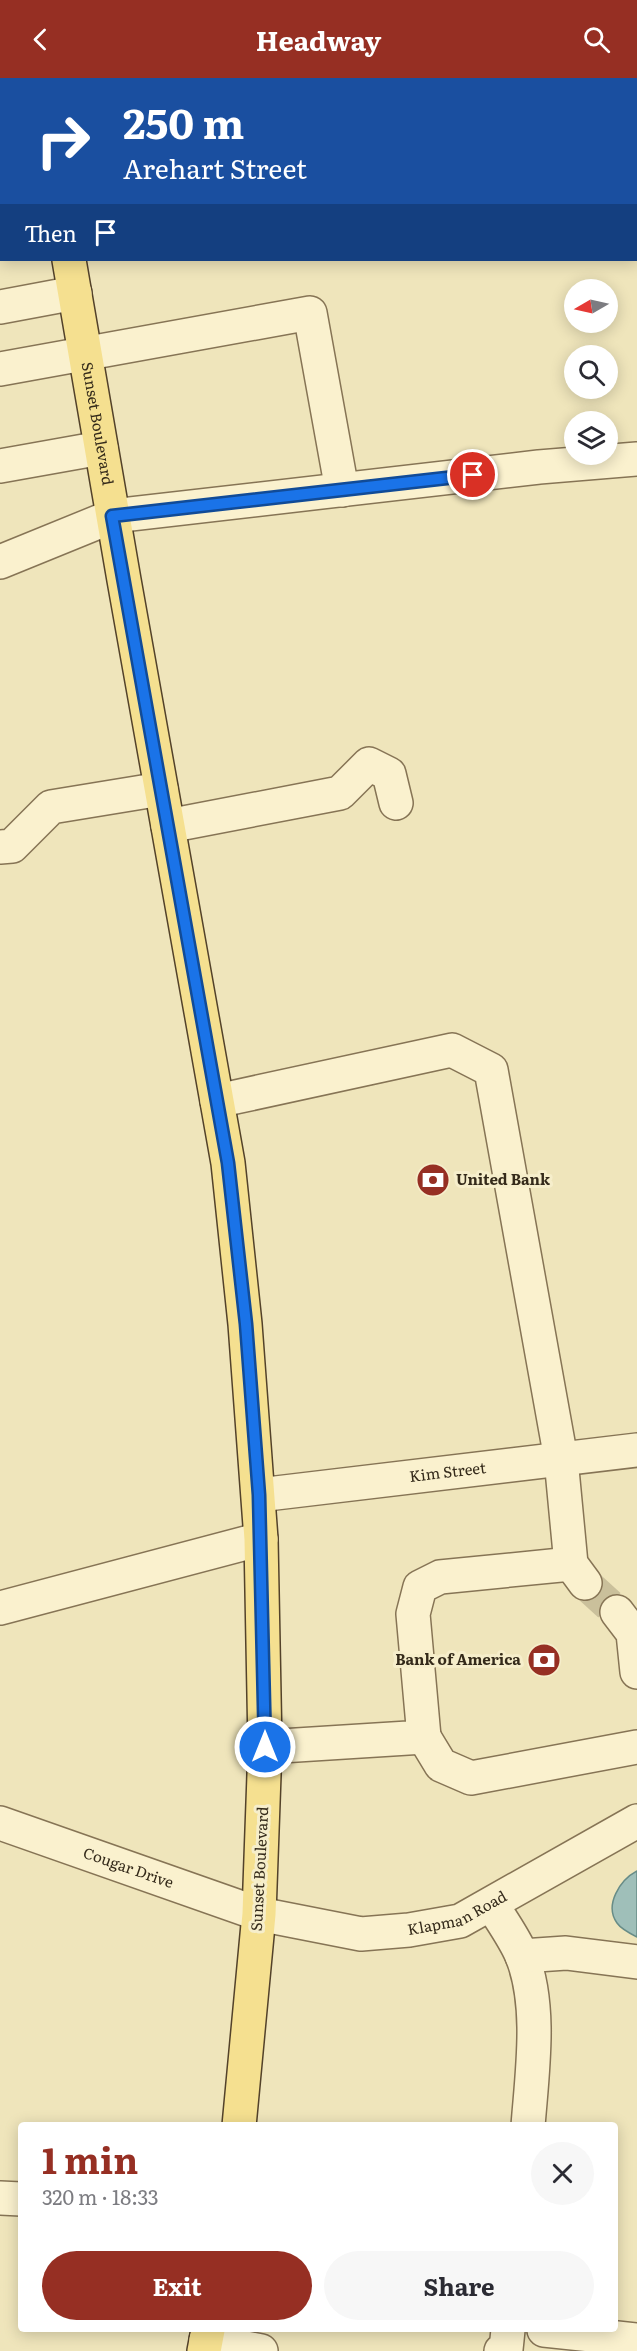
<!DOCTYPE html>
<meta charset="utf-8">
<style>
:root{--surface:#fff;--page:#f7f7f7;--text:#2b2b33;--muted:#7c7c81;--accent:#962f23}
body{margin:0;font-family:Literata,serif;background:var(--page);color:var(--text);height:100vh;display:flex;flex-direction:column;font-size:22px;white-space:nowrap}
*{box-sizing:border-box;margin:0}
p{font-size:20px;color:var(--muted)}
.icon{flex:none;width:33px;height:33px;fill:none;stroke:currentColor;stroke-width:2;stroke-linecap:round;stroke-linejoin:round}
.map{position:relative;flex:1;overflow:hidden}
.side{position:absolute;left:18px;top:2044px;width:600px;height:210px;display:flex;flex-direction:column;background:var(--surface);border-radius:6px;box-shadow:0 3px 15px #0003}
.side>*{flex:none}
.guide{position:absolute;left:0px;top:0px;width:638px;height:183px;box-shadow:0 3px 15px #0003;background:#1a4fa0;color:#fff;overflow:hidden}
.needle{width:39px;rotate:261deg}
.fabs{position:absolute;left:564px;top:201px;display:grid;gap:12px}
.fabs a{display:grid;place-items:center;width:54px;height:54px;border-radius:50%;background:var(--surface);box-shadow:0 3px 15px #0003;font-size:30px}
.pin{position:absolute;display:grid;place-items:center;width:51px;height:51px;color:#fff;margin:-26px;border:3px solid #fff;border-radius:50%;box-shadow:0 2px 6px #0007}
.me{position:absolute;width:66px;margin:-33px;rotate:0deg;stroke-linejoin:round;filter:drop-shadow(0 0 4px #0008)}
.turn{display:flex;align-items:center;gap:21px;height:126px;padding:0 24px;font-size:27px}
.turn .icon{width:78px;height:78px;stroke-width:2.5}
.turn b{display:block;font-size:42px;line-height:51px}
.then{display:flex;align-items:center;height:57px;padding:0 24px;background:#0003;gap:12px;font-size:22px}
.round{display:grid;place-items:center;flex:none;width:63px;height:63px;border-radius:32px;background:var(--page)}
.head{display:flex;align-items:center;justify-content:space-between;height:102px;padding:0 24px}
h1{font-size:36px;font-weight:700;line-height:45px;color:var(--accent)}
.primary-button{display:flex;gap:12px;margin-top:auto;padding:12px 24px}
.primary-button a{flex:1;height:69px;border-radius:36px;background:var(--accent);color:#fff;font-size:24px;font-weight:700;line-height:69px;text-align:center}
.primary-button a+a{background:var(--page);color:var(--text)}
header{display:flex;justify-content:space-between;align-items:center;height:78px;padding:0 24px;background:var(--accent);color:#fff;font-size:27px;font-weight:700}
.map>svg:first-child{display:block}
.water{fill:#9fbfb9;stroke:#678c87;stroke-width:1.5}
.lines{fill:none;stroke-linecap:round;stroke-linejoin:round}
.minor-tunnel{stroke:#cac09b;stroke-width:33;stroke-dasharray:33 16;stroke-linecap:butt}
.minor-casing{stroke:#867455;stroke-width:36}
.major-casing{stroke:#53422a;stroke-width:36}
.minor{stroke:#faf1ce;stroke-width:33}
.major{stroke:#f5e090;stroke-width:33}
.route-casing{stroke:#114b97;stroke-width:15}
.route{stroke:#1a73e8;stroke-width:10}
.labels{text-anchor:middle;stroke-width:6;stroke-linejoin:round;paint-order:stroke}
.street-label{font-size:15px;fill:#342a1a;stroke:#f6eecb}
.poi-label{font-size:15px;font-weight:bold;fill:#342a1a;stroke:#f6eecb;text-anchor:start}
</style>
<header><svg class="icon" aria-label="back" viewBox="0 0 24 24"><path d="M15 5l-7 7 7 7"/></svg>Headway<svg class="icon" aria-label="search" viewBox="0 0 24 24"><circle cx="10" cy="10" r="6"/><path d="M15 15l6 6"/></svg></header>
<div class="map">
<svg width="637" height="2273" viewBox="0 0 637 2273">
<rect width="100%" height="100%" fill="#efe5bb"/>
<!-- water -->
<path class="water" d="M637,1793V1859C631,1856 621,1851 617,1845C604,1827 620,1802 637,1793Z"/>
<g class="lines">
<!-- minor-tunnel -->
<path class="minor-tunnel" d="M585,1505L617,1534"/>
<defs>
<g id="minor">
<path d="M131,0V2"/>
<path d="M248,2L257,0"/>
<path d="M0,229L75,215"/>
<path d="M0,291L310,235L342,412"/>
<path d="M0,388L101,370"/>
<path d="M0,484L113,438L539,389L637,381"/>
<path d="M168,748L340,715L369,686L389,696L396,725"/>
<path d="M0,769L12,768L51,729L161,711"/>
<path d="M217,1023L452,972L491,992L561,1381L571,1486L585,1505"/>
<path id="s1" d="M259,1417L637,1372"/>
<path d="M0,1530L261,1461"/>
<path d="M617,1534L633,1555L637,1594"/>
<path d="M424,1659L441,1687L471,1700L637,1669"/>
<path d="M265,1669L424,1659L413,1536L420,1509L440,1499L571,1486"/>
<path id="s2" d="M0,1745L259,1836L361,1856L409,1852L460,1843L637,1743"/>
<path d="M492,1827C502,1843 515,1861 522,1878C542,1928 532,1995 528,2048"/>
<path d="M522,1878L566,1875L637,1884"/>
<path d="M0,2120L21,2121"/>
<path d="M544,2252L637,2262"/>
<path d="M206,2262L261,2273"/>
<path d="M501,2273L506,2271L508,2252"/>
</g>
<g id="major">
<path d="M39,0V2"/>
<path id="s3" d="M69,182L124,502L228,1085L245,1246L261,1461L265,1669L259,1836L239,2048"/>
<path d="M204,2273L208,2252"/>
</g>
</defs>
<!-- minor casing -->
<use href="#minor" class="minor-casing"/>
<!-- major casing -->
<use href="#major" class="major-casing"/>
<!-- minor -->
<use href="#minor" class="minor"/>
<!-- major -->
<use href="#major" class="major"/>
</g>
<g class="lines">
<defs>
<path id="route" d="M265,1669L259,1417L246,1246L228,1085L112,438L473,397"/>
</defs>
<!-- route casing -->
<use href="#route" class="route-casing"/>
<!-- route -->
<use href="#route" class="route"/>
</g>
<!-- icons -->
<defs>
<symbol id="bank-disc" viewBox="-11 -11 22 22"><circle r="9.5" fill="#962f23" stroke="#f6eecb"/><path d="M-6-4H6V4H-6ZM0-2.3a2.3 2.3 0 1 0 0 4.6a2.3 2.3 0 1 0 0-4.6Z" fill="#fff"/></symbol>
</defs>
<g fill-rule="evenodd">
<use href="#bank-disc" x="414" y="1083" width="38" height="38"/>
<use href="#bank-disc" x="525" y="1563" width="38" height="38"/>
</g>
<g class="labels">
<!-- street labels -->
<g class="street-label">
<text dy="5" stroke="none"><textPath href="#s3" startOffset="166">Sunset Boulevard</textPath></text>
<text dy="5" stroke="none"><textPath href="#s1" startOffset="190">Kim Street</textPath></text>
<text dy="5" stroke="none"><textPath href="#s2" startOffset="136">Cougar Drive</textPath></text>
<text transform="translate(260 1791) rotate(-87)" y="5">Sunset Boulevard</text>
<text dy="5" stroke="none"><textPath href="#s2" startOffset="478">Klapman Road</textPath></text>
</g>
<!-- poi labels -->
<g class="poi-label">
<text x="456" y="1107">United Bank</text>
<text x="521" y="1587" text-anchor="end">Bank of America</text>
</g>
</g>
</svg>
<div class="fabs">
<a><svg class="needle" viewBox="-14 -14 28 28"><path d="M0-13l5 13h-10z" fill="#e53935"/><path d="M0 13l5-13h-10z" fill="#7c7c81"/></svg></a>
<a><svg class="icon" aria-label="search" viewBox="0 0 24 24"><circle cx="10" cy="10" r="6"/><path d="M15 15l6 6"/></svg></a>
<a><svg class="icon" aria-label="layers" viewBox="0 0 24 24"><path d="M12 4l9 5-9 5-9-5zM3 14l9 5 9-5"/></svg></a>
</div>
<div class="pin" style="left:473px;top:397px;background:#d93025"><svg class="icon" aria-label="arrive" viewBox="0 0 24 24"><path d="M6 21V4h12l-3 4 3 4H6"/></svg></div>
<svg class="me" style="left:265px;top:1669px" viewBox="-20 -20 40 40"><circle r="17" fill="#1a73e8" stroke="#fff" stroke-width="3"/><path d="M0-11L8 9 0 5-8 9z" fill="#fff"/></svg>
<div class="guide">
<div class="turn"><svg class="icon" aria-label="right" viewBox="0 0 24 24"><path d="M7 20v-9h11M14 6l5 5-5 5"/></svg><div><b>250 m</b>Arehart Street</div></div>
<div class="then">Then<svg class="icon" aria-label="arrive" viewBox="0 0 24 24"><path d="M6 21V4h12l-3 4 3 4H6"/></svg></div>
</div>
<section class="side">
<div class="head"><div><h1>1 min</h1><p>320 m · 18:33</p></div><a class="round"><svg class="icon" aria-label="close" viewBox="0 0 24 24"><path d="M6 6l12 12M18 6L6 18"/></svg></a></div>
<div class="primary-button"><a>Exit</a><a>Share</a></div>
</section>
</div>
